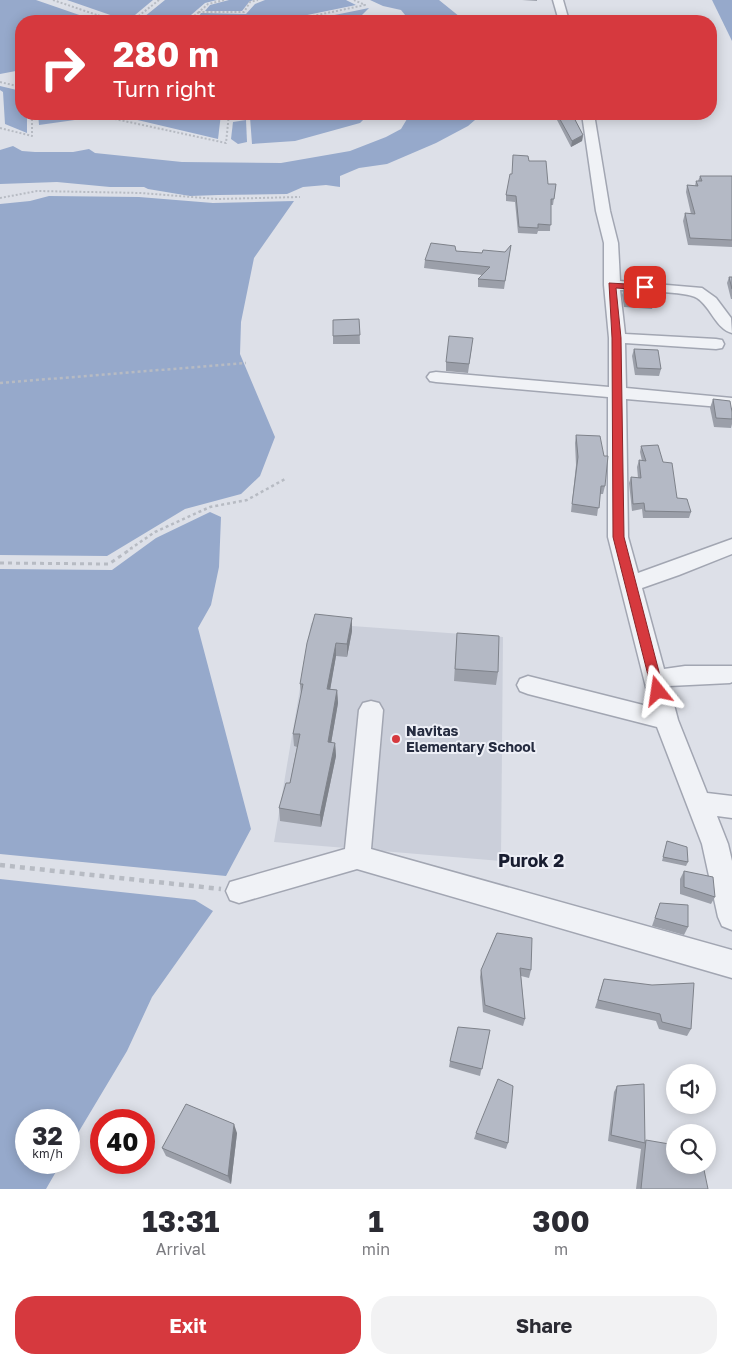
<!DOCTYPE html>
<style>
:root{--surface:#fff;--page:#f2f2f3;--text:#2b2b33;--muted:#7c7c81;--accent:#d6393e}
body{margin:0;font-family:"Golos Text",sans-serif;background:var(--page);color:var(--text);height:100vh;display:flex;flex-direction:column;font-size:19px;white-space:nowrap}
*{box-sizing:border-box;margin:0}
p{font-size:16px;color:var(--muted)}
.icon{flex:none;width:28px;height:28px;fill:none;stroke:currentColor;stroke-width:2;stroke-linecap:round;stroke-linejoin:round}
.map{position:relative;height:1189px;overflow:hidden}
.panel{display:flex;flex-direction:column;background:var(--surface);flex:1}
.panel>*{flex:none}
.guide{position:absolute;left:15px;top:15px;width:702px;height:105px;border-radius:20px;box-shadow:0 2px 12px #0003;background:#d6393e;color:#fff;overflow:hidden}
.tools{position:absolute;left:666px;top:1064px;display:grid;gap:10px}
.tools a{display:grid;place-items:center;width:50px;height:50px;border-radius:50%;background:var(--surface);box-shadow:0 2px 12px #0003;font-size:25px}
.speed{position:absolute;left:15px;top:1109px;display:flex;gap:10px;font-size:25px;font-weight:700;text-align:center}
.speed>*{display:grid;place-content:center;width:65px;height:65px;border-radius:50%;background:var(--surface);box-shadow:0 2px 12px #0003;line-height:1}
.speed small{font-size:12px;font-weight:400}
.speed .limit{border:8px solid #d22;background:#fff;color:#111}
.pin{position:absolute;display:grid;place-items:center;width:42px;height:42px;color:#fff;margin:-21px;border-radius:10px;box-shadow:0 2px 8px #0006}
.me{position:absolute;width:55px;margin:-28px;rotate:345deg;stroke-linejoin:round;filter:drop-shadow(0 0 4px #0008)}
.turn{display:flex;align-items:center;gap:18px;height:105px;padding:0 15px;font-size:22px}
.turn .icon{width:65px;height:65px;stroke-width:2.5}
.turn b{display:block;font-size:35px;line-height:42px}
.eta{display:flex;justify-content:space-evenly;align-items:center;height:85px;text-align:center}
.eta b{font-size:30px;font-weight:700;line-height:35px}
.primary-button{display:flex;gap:10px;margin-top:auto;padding:10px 15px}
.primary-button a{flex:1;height:58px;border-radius:20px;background:var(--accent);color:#fff;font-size:20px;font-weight:700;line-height:58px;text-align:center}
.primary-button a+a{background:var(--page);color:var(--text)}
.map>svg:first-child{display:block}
.built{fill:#cbcfda}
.water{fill:#96a9cb}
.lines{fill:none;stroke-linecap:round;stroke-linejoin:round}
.minor-casing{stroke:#a2a6b2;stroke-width:3}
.path-far3{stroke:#b7bbc3;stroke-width:2;stroke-dasharray:2 2;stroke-linecap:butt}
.path-far2{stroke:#b7bbc3;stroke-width:2.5;stroke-dasharray:3 3;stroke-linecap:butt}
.path-far1{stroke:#b7bbc3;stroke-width:3;stroke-dasharray:4 4;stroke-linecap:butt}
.path{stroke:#b7bbc3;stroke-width:4.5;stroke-dasharray:5 5;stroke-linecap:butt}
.minor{fill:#f0f2f6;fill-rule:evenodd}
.wall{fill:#9b9fa9}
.shaded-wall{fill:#7e828a}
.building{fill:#b4b9c5;stroke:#7e828a}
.route{fill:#d6393e;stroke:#8b2528}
.poi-dot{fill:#d6393e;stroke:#edeff6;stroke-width:2}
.labels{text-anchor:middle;stroke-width:4;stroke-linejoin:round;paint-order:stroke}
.poi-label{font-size:14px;font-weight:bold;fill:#262c40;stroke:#edeff6;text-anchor:start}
.near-neighbourhood-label{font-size:18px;font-weight:bold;fill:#181d30;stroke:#edeff6}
</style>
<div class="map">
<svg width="732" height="1189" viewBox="0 0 732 1189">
<rect width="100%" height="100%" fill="#dde0e8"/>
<!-- built -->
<path class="built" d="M311,623L503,637L501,861L274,842Z"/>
<!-- water -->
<g class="water">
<path d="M0,0H36L88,18L84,21H21V70L0,74Z"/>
<path d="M67,0H153L135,15L119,18Z"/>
<path d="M165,0H217L205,3L184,21L144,17Z"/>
<path d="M229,0H253L249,2L242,11H205L210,5Z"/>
<path d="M265,0H346L356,5L283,20L196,21L201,13L246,14L255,4Z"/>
<path d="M370,0H439L465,21H410L401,10L383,6Z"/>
<path d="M712,0H732V41Z"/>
<path d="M369,8L361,16L364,21H305Z"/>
<path d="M0,86L21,91V114H27V133L5,124L3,92L0,90Z"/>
<path d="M38,114H97L96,117L39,125Z"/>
<path d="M112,114H221L218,139Z"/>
<path d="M231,114H369L360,123L295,141L252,144L250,117Z"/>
<path d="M417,114H482L468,126L436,143L387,164L359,168L340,176V187L326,185L303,187L287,194L218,195L190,196L148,189L144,187H110L57,182L0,184V150L13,146L22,151L35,152H73L89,149L95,153L182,162L281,163L350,151L386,137L401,129L407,119Z"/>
<path d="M246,120L247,142L238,144L231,139L233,122Z"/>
<path d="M49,196L139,197L213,203L294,201L254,258L241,322L240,354L275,437L260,476L241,494L185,509L107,556L0,555V204L30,201Z"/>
<path d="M210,512L221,517L219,567L211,605L198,628L251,829L226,876L0,854V569L112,570L156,538Z"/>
<path d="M0,879L195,900L213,911L152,997L127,1051L69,1148V1120H26V1162L61,1163L46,1189H0Z"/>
</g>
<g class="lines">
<defs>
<g id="minor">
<path d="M553,0H563L569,21H559Z"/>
<path d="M582,114H594L610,211L618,243L620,281L702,288L716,298L731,318L732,333C716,329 711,307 697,298C687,291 635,291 620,290L625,334L716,339L722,340L724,344L722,348L716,349L625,343L626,388L732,398V408L626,399L628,537L638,573L732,539V554L679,575L642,588L664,669L685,666H732V682L730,683L669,686L678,720L707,793L732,796V818L717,816L728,844L732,861V930L722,926L718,917L702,844L657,727L528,694L520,691L517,685L520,679L528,676L651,707L608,537V397L436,382L430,381L427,377L430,373L436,372L609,387V338L604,285V243L596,211Z"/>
<path d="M371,701L379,703L383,710L371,849L732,950V978L357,869L239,903L230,900L226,891L230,882L345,849L359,710L363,703Z"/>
</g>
</defs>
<!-- minor casing -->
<use href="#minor" class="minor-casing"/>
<!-- path-far3 -->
<g class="path-far3">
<path d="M53,0L97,15"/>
<path d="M159,0L136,18L168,21"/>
<path d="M224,0L208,4L199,12H244L250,2L258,0"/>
<path d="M93,21L97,15L117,20"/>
<path d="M117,21L136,18"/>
<path d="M188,21L199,12"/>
<path d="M289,21L365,5L354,0"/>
<path d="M0,82L21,87"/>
<path d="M101,114V116L226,143L229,114"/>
<path d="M0,128L32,136V114"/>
<path d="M0,198L37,191L141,193L217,199L300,197"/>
</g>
<!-- path-far2 -->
<g class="path-far2">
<path d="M0,383L246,363"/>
<path d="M130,549L155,532L210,507L247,500L285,479"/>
</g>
<!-- path-far1 -->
<path class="path-far1" d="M0,563L109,564L132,548"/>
<!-- path -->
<path class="path" d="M0,865L221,889"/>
<!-- minor -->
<use href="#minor" class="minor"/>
</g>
<!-- wall -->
<g class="wall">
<path d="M522,0H537V1Z"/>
<path d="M551,114H576L575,120L583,135L582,141L571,147L557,120H553Z"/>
<path d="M529,161L548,184H556L553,205H551L550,231H538L537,234L518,233L515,202L506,201V195L512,174Z"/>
<path d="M700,176H732V247L688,245L683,221L685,213L691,214L686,192L687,185L695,186L696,181H698Z"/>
<path d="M511,245L504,289L478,287V279L482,275L424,268L425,260L456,251L482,253L505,252Z"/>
<path d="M729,277H732V299H731L727,283Z"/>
<path d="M624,288L654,302L652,309L624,307L622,295Z"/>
<path d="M359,319L360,344H333V320Z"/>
<path d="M472,346L468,373L446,371V362Z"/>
<path d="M634,349L661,369L659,376L635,375L632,356Z"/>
<path d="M713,399L732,412V424L731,428L714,427L710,408Z"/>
<path d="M576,435L605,486L603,494H600L597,516L571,512L576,465L575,443Z"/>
<path d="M641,446L663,462L677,498L691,512L689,518H643L642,509L632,511L629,483L631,477L638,478L637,467L639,460L642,461L640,452Z"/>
<path d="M352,618V631L347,657L336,656L330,689L337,690L338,703L331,743H335L336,756L321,827L280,821L279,808L290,783L297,747L294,746L293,734L301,695L300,684Z"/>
<path d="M457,633L498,672L496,685L454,681Z"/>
<path d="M667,841L688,862L686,866L662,861Z"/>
<path d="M684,871L715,897L711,904L680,894V879Z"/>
<path d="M660,903L688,927L684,935L652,926Z"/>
<path d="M497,933L531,970L529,978L521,976L525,1019L523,1026L483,1012L480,977L481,970Z"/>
<path d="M604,979L691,1029L687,1036L659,1029L656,1021L595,1008Z"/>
<path d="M490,1030L480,1076L449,1067L450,1061Z"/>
<path d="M617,1086L645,1143L646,1140L708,1189H636L641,1149L608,1141L614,1092Z"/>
<path d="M237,1133L231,1184L166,1156L162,1148Z"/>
<path d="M476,1133L508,1143L506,1149L474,1139Z"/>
</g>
<!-- shaded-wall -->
<g class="shaded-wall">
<path d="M583,135L582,141L571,147L572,141Z"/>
<path d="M352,618V631L347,657V644Z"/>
<path d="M336,643V656L328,702L327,689Z"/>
<path d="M337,690L338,703L329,755L328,742Z"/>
<path d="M335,743L336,756L321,827L320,815Z"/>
<path d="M234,1124L237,1133L231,1184L228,1176Z"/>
</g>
<!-- building -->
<g class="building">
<path d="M554,114H576H572L583,135L572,141L557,114Z"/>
<path d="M513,155L528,156L529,161H546L548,184H556L554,199H551V225L538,224V228L519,227L516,196L506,195L510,174H512Z"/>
<path d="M700,176H732V240L690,238L685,213L695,214L687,185L698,186L696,181H702Z"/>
<path d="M431,243L455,246L456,251L482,253L483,250L505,252L511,245L505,281L478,279L490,267L425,260Z"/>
<path d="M729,277H732V289Z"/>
<path d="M624,288L656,289L654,302L625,300Z"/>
<path d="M359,319L360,335L333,336V320Z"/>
<path d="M449,336L473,338L469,364L446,362Z"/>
<path d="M634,349L658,350L661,369L637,368Z"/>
<path d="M713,399L730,401L732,412V419L716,418Z"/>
<path d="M576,435L600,436L604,456H608L605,486H601L599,508L572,504L578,457Z"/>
<path d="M658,445L663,462L672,463L677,498L687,499L691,512L645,511L644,503L633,504L631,477L641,478L639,460L646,461L641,446Z"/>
<path d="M315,614L352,618L347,644L336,643L327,689L337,690L328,742L335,743L320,815L279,808L286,783H290L300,734H293L303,684H300L307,643Z"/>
<path d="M457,633L499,636L498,672L455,669Z"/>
<path d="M667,841L687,847L688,862L663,857Z"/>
<path d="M684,871L713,877L715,897L684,887Z"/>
<path d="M660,903L688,905V927L655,918Z"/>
<path d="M497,933L532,938L531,970L520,968L525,1019L485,1005L481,970Z"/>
<path d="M604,979L652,985L694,983L691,1029L662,1022L660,1014L598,1000Z"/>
<path d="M458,1027L490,1030L482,1069L450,1061Z"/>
<path d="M498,1079L513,1086L508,1143L476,1133Z"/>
<path d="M644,1084L645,1143L611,1135L617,1086Z"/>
<path d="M186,1104L234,1124L228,1176L162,1148Z"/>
<path d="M646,1140L675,1145V1165H703L708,1189H641Z"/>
</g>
<!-- route -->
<path class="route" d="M609,283L645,285L650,287L645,290L616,288L621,338L624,537L664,691L662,694H654L652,691L613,537L612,338Z"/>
<!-- markers -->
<circle class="poi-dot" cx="396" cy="739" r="5"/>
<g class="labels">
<!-- poi labels -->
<g class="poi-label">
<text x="406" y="736">Navitas<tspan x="406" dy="16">Elementary School</tspan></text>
</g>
<!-- near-neighbourhood labels -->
<g class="near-neighbourhood-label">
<text x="531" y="867">Purok 2</text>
</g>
</g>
</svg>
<div class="tools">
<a><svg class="icon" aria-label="sound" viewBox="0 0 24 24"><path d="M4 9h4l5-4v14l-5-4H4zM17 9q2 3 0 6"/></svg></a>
<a><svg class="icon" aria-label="search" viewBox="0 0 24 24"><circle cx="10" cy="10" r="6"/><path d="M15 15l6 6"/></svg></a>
</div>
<div class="speed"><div>32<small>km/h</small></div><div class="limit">40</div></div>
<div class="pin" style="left:645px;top:287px;background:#d93025"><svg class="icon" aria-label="arrive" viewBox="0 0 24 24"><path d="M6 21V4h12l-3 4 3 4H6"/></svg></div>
<svg class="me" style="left:658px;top:691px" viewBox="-20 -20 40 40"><path d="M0-17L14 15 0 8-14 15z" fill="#d6393e" stroke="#fff" stroke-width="4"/></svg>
<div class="guide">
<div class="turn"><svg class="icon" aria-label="right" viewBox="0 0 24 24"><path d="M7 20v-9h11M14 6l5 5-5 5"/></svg><div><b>280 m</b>Turn right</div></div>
</div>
</div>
<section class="panel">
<div class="eta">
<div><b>13:31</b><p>Arrival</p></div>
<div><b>1</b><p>min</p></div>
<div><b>300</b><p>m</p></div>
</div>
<div class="primary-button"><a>Exit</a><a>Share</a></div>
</section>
